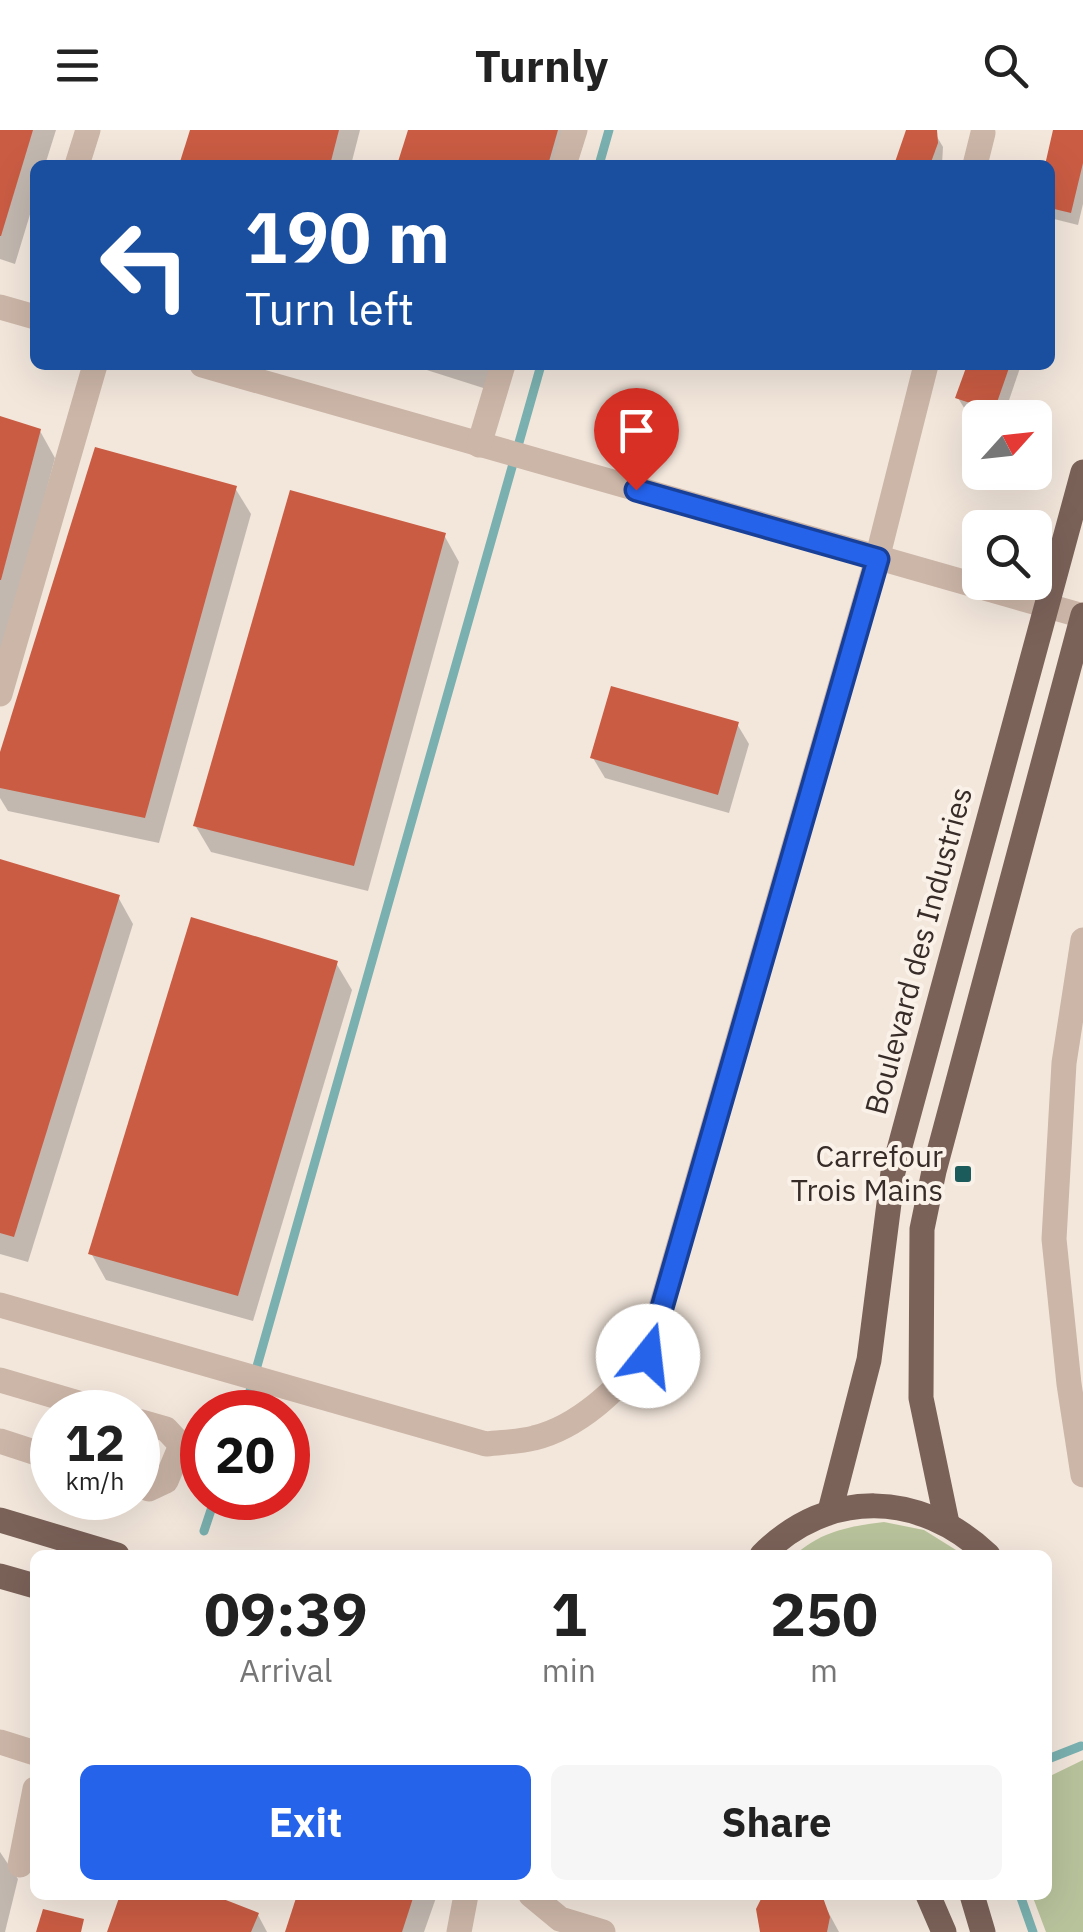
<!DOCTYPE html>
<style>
:root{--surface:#fff;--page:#f6f6f6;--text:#222;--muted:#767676;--accent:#2563eb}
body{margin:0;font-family:"IBM Plex Sans",sans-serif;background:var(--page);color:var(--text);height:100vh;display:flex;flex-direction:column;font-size:38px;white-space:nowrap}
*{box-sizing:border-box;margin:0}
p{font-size:32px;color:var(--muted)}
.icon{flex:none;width:55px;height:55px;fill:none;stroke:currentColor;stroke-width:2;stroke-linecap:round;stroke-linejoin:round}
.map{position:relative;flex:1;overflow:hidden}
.panel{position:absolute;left:30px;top:1420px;width:1022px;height:350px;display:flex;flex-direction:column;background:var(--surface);border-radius:15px;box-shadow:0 10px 40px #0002}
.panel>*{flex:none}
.guide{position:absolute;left:30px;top:30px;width:1025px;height:210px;border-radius:15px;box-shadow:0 10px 40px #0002;background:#1a4fa0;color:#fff;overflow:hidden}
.needle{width:65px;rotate:63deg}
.buttons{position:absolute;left:962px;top:270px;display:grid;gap:20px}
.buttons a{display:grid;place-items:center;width:90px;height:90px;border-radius:15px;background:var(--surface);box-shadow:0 10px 40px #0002;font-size:50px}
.speed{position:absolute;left:30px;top:1260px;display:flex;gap:20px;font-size:50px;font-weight:700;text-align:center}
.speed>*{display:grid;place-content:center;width:130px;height:130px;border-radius:50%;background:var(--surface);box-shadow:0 10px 40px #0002;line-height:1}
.speed small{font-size:25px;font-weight:400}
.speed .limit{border:15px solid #d22;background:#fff;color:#111}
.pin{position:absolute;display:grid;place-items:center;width:85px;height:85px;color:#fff;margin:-102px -42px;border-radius:50% 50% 50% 0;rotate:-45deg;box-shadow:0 0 10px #0007}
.pin .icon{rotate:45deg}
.me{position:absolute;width:110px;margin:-55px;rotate:16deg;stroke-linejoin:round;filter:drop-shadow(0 0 8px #0008)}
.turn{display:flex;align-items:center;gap:35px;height:210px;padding:0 50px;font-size:45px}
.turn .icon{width:130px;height:130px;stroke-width:2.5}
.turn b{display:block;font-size:70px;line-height:85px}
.eta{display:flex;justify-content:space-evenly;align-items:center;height:170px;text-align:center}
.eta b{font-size:60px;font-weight:700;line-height:70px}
.action{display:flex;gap:20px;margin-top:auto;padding:20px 50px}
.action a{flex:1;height:115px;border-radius:15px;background:var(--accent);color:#fff;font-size:40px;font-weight:700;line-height:115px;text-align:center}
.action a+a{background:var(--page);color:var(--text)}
header{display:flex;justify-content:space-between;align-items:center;height:130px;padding:0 50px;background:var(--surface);font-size:45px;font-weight:700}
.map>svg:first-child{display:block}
.green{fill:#b8c39c}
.shadow{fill:#0003}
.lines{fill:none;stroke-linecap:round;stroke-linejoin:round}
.stream{stroke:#7ab1b0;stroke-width:9}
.building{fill:#ca5c43}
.minor{stroke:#ccb6a8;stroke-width:25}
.major{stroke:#7b6259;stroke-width:25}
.route-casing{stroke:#184099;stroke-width:25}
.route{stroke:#2563eb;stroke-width:18}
.poi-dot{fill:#1c5b5c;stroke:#faf2e9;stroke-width:4}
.labels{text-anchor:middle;stroke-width:8;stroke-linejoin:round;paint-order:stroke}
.street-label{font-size:30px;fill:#382c28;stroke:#faf2e9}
.poi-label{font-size:30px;fill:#382c28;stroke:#faf2e9;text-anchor:end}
</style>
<header><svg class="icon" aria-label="menu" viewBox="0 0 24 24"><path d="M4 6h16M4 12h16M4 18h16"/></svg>Turnly<svg class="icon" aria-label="search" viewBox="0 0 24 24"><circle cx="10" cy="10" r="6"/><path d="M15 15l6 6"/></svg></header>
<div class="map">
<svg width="1083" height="1802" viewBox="0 0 1083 1802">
<rect width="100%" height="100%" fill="#f3e7dc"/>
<!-- green -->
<g class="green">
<path d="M884,1392L924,1400L964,1425H795C821,1401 851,1396 884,1392Z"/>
<path d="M1083,1630V1802H1046L1032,1765H1048V1647Z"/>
</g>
<!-- shadow -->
<g class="shadow">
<path d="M0,0H56L45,35H35V68L15,134L0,129Z"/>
<path d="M192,0H360L351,35H182Z"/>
<path d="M410,0H581L570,35H399Z"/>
<path d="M910,0H933L943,17L942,35H897Z"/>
<path d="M1056,0H1083V74L1078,95L1050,88V35H1047Z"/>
<path d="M411,235H507L499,263Z"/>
<path d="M969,235H1021L1003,288H985L966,281L958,268Z"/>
<path d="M0,288L40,301L55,328L0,534Z"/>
<path d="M235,358L251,384L159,713L8,681L0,668V630Z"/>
<path d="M444,405L459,432L368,761L211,722L195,695Z"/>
<path d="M737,594L749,614L729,683L605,648L593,628Z"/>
<path d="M0,731L118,767L133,794L28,1132L0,1124Z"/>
<path d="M336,833L352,860L253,1191L106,1150L91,1123Z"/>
<path d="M0,1722L18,1749L5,1802H0Z"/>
<path d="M123,1765H206L258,1785L267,1802H109Z"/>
<path d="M299,1765H437L424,1802H287Z"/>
<path d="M766,1765H819L839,1802H762Z"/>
</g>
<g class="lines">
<!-- stream -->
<g class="stream">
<path d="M599,35L609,0"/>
<path d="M244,1282L541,235"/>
<path d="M204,1401L215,1368"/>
<path d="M1048,1629L1081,1616"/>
<path d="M1020,1765L1033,1802"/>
</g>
</g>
<!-- building -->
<g class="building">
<path d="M0,0H33L1,106H0Z"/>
<path d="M190,0H339L330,35H179Z"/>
<path d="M408,0H558L548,35H397Z"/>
<path d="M906,0H937L938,13L930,35H894Z"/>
<path d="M1053,0H1083V33L1071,83L1050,78V35H1045Z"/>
<path d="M967,235H1010L994,281L955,268Z"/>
<path d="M0,286L41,299L1,450H0Z"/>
<path d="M95,317L237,356L145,688L0,658V622Z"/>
<path d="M290,360L446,403L354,736L193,696Z"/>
<path d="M611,556L739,592L718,665L590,628Z"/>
<path d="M0,729L120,765L14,1107L0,1103Z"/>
<path d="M191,787L338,831L238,1166L88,1124Z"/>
<path d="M120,1765H213L259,1783L251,1802H107Z"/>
<path d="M297,1765H414L402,1802H285Z"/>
<path d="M763,1765H822L830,1787L827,1802H760L756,1779Z"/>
<path d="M43,1779L84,1789L81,1802H36Z"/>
</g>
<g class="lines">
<!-- minor -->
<g class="minor">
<path d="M77,35L88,0"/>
<path d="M564,35L575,0"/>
<path d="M975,35L983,3"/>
<path d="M0,177L35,187"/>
<path d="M202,235L1083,486"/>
<path d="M479,315L503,235"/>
<path d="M0,564L95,235"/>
<path d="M1083,810L1064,933L1054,1109L1069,1254L1083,1345"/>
<path d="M0,1175L486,1314C502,1312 519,1312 534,1308C580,1297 616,1259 647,1226L877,429L926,235"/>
<path d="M0,1250L109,1282"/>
<path d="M138,1291L166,1299L181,1315L166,1351L149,1359L138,1355"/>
<path d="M0,1311L52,1328"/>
<path d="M0,1612L35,1623"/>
<path d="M20,1735L35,1659"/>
<path d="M531,1765L560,1789L603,1802"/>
<path d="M459,1802L466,1765"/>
</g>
<!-- major -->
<g class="major">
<path d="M830,1381L869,1230L893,1042L1083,342"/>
<path d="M0,1390L117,1425"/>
<path d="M947,1393L921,1268L922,1099L934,1041L1083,485"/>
<path d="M762,1425C829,1358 920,1361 988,1425"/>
<path d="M0,1446L35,1456"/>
<path d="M928,1765L944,1802"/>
<path d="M972,1765L983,1802"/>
</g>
</g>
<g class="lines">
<defs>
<path id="route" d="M636,360L878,429L648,1226"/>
</defs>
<!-- route casing -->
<use href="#route" class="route-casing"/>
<!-- route -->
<use href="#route" class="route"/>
</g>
<!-- markers -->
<rect class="poi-dot" x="953" y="1034" width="20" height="20" rx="5"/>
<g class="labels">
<!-- street labels -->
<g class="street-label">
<text transform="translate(919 821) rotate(-75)" y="10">Boulevard des Industries</text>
</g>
<!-- poi labels -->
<g class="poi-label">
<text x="943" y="1037">Carrefour<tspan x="943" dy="34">Trois Mains</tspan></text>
</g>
</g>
</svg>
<div class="buttons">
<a><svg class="needle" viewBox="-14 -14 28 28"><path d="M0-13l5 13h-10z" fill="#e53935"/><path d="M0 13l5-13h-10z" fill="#767676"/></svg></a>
<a><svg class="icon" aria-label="search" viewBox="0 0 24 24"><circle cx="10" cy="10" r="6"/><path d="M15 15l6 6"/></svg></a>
</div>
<div class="speed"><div>12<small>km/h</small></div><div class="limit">20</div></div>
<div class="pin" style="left:636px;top:360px;background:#d93025"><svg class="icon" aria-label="arrive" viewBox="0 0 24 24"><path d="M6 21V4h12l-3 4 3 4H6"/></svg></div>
<svg class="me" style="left:648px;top:1226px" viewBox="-20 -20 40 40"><circle r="19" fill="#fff"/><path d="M0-13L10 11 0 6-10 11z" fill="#2563eb"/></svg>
<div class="guide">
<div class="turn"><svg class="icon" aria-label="left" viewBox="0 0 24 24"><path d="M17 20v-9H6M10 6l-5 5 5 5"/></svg><div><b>190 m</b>Turn left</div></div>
</div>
<section class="panel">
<div class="eta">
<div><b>09:39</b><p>Arrival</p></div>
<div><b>1</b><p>min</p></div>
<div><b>250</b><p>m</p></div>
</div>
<div class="action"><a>Exit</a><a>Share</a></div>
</section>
</div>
